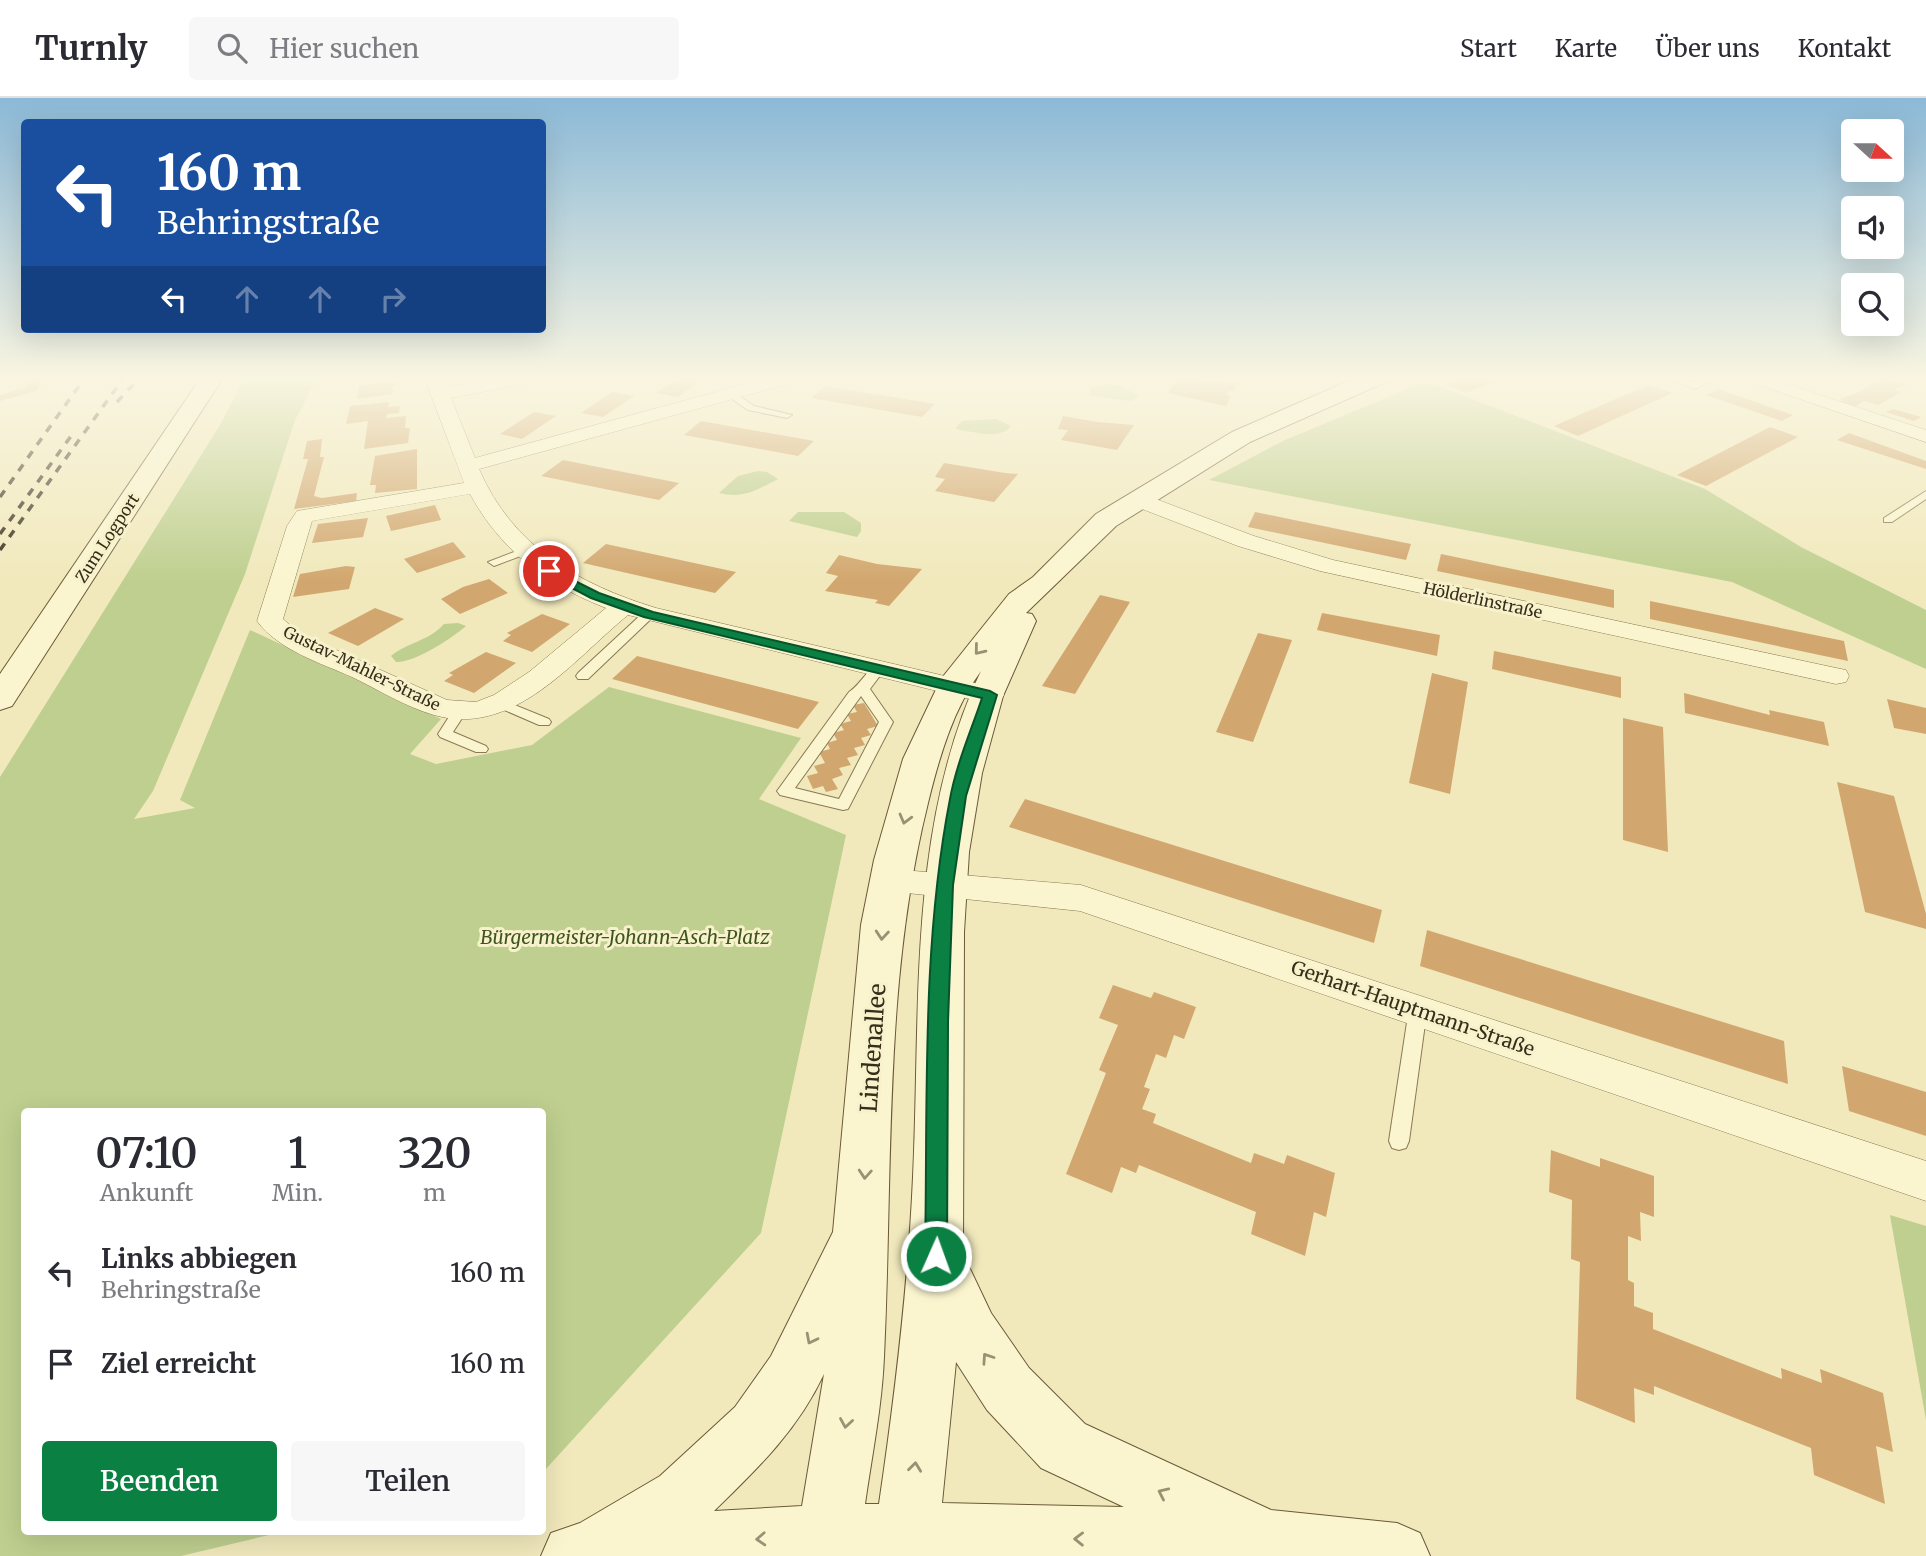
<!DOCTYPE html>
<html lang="de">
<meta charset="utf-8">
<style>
:root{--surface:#fff;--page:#f7f7f7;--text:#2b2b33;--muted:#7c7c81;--line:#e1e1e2;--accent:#0b8043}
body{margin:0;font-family:Merriweather,serif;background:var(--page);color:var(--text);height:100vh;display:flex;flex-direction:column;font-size:26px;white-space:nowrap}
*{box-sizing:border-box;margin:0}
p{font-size:23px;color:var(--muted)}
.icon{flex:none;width:38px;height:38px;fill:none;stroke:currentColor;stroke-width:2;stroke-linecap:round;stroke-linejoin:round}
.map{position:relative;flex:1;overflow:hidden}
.drawer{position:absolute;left:21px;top:1010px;width:525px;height:427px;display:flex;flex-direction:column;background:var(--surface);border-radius:7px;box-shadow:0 7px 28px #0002}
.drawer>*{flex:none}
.top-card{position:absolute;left:21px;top:21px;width:525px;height:214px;border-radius:7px;box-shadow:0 7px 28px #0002;background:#1a4fa0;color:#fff;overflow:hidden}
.needle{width:46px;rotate:111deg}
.controls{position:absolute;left:1841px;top:21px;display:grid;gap:14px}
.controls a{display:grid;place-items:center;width:63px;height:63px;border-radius:7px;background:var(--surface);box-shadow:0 7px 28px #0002;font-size:35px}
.pin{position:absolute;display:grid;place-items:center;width:60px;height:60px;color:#fff;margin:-30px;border:4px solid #fff;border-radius:50%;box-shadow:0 2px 7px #0007}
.me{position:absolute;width:77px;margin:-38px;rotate:2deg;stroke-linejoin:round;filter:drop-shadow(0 0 5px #0008)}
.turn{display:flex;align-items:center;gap:24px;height:147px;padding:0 21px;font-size:32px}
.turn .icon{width:91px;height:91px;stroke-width:2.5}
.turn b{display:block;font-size:49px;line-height:60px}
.lanes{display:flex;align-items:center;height:66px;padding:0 21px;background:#0003;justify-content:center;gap:35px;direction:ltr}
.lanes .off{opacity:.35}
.eta{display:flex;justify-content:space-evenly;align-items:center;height:119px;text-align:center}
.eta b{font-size:42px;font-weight:600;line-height:49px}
.action{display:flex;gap:14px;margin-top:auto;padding:14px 21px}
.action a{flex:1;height:80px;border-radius:7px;background:var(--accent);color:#fff;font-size:28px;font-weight:600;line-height:80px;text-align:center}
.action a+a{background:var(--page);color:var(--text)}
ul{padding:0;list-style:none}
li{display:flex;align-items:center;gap:21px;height:91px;padding:0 21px}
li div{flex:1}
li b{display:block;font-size:26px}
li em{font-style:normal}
header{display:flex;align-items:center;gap:42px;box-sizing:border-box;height:98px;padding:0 35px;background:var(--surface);border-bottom:2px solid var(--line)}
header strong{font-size:33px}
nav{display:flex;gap:38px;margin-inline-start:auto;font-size:24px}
.search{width:490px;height:63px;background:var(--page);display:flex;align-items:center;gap:18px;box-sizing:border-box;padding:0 24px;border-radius:7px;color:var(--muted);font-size:26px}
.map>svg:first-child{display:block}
.green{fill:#becf8f}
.building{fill:#d2a76f}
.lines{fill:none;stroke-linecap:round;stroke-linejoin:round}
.lane-casing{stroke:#897954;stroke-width:2}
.street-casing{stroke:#897954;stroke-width:1}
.secondary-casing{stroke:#6b5938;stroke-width:2}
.lane{fill:#fbf5cf;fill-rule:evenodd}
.street{fill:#fbf5cf;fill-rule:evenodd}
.secondary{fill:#fbf5cf;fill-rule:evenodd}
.rail{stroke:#372d1a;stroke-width:3.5;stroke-dasharray:8 8;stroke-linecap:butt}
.oneway{stroke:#999174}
.route{fill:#0b8043;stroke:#07532c;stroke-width:2}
.labels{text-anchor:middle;stroke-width:6;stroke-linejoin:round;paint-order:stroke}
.far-street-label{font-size:16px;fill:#372d1a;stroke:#f8f2cc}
.park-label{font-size:19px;font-style:italic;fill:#3f551f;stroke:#f8f2cc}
.street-label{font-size:19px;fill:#372d1a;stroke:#f8f2cc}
.near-street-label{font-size:23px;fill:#372d1a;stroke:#f8f2cc}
</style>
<header>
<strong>Turnly</strong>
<div class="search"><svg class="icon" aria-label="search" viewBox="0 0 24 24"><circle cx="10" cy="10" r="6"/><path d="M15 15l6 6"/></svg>Hier suchen</div>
<nav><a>Start</a><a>Karte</a><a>Über uns</a><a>Kontakt</a></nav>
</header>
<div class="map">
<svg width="1926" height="1458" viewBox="0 0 1926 1458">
<rect width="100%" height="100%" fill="#f1e9bc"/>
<!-- green -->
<g class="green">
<path d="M246,278H313L314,286L295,322L245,476L153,693L134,721L195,710L180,702L250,532L441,621L410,656L436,666L532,647L609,589L801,640L759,701L846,737L761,1135L545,1372L543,1373L542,1013H24V1433H286L181,1458H0V679L220,327Z"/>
<path d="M1426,283L1705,391L1801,449L1926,512V571L1732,484L1209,382L1283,343Z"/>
<path d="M1106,286L1117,287L1139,297L1131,303L1089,297L1090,290Z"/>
<path d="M996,321L1011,328C1000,343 971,333 955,331L962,323Z"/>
<path d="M758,373L767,374L778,381C757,392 743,401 719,395L738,378Z"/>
<path d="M798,414H844L861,425V433L857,439L789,423Z"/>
<path d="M458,525L466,528C451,541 414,565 396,564L391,558C408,544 429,543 444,526Z"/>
<path d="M1890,1117L1926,1128V1322Z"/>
</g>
<!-- building -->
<g class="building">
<path d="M34,278H47L36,293L0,303V297L24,290Z"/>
<path d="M680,278L706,279L678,299L656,295Z"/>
<path d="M1179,278L1205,282L1238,284L1233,293H1229L1226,297L1231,298L1226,308L1168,295Z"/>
<path d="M1464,278H1507V279L1467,294L1445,286Z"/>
<path d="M1882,279L1906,286L1895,292L1902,294L1878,307L1864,303L1855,309L1840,304L1844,302L1840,301L1859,294Z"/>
<path d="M393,284L396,286L391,291L395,292L391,296L357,301L359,287Z"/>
<path d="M1648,287L1672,295L1578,338L1554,328Z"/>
<path d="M825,288L935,306L922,319L811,300Z"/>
<path d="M1718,291L1738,298L1793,317L1782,323L1706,297Z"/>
<path d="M612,294L634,298L603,319L581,315Z"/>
<path d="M389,304L388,309L400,308L399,315L387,316L386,320L406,318L405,330H410L408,345L364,351L368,323L346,326L350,308Z"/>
<path d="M1893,311L1921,319L1914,323L1886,314Z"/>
<path d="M534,314L556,318L522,341L500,336Z"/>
<path d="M1063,318L1097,324L1134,327L1117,352L1061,342L1068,332L1058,331Z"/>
<path d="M701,323L814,343L798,358L684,337Z"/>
<path d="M1770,329L1798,339L1706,388L1677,377Z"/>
<path d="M1849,335L1926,363V371L1837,342Z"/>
<path d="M322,341L320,359H324L314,398L322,400L357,395L356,403L294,411L308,361H303L307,343Z"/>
<path d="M417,351V391L375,395L376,387H370L375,358Z"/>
<path d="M563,362L679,385L659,402L541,378Z"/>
<path d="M944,365L1005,375L1018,376L994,404L935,393L945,381L935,379Z"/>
<path d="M435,407L441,422L391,433L386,418Z"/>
<path d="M1255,414L1357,435L1411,446L1406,462L1248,429Z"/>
<path d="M368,420L363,439L312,445L318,426Z"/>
<path d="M453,444L466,459L417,475L404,461Z"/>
<path d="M606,446L736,474L715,495L583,465Z"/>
<path d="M1441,456L1614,492V510L1437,473Z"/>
<path d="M839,457L877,466L922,471L889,508L875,505L878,502L825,493L838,478L826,475Z"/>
<path d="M346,468L355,469L349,491L293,499L300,476Z"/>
<path d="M489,481L508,495L460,516L441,501L463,489Z"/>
<path d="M1100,497L1130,504L1075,596L1042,588Z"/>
<path d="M1650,503L1844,543L1848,563L1650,521Z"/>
<path d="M375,510L404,521L358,548L328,535Z"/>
<path d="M1322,515L1440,537L1437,558L1317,532Z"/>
<path d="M542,516L570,526L532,554L503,543L511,537L507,535Z"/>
<path d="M1258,535L1292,542L1253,644L1216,634Z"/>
<path d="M1494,553L1621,579V600L1492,571Z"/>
<path d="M486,554L516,565L474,595L444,583L453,577L449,575Z"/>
<path d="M637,558L819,604L798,631L612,581Z"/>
<path d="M1432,575L1468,584L1450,696L1409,685Z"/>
<path d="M1684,595L1770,617L1769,612L1824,624L1829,648L1685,615Z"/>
<path d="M1887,601L1926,610V636L1894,630Z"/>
<path d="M864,605L878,628L867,631L871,637L861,640L865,647L854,650L858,657L847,660L851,667L839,670L843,677L832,681L838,691L826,694L823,688L813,691L807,678L818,675L814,668L825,665L819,654L830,651L827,645L837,642L833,635L844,632L840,626L851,623L847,616L857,614L853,607Z"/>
<path d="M1623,620L1663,629L1668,754L1623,742Z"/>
<path d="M1837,684L1894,698L1926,816V831L1865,814Z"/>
<path d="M1025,701L1382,812L1374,845L1009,729Z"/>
<path d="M1427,832L1784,943L1788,986L1420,868Z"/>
<path d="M1113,887L1151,900L1154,894L1196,909L1184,941L1174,937L1166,960L1156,956L1144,989L1150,991L1142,1011L1156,1016L1153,1025L1251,1065L1254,1055L1284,1066L1287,1057L1335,1075L1326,1119L1314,1114L1305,1158L1251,1136L1256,1114L1139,1067L1136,1075L1121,1069L1112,1095L1066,1076L1106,975L1099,972L1118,927L1099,920Z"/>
<path d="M1842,968L1926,994V1038L1849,1013Z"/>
<path d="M1551,1052L1600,1069V1060L1654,1078V1119L1640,1114L1641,1143L1628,1138V1182L1634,1185V1208L1653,1215V1231L1782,1281L1781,1270L1822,1285L1820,1271L1883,1295L1893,1354L1876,1348L1885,1406L1814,1377L1811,1350L1654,1288V1297L1634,1290L1635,1325L1576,1301L1580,1164L1571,1161L1572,1102L1549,1094Z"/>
</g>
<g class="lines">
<defs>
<g id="lane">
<path d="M1663,278H1677L1695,285L1708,278H1720L1695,291Z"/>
<path d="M729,295H735L754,308L792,317L787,320L748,312L729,299Z"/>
<path d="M1926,393V401L1892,424H1884V420Z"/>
<path d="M522,451L528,454L526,456L494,468L488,464Z"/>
<path d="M649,512L653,513V519L588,581H578L576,578L578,575L645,513Z"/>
<path d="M878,567L885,571L870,591L893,624L848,711L843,712L780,697L777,693L780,689L849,594C860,587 867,571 878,567ZM861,598L879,624L839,701L795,690Z"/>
<path d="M500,601L549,621L551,624L549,627H539L495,608L493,605L495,602Z"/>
<path d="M459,610L466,614L453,634L486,648L488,651L486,654H476L440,639L438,636L454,611Z"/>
<path d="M1418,903L1425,906L1427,911L1409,1043L1406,1050L1399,1052L1392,1050L1389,1043L1409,911L1411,906Z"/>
</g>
<g id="street">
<path d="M424,278H442L447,289L507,278H548L539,283L451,300L475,360L774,278H805L802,282L479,371C513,449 578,486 656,510L1000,591L1004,597L1000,603L990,606L628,517C573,562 514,640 434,617C406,609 379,592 352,579C321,565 278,552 257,523L287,428L297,413L464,385ZM470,396C501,453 547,487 606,510L529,574L494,597L476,604L447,602L299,535L283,521L312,423Z"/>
<path d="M1733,278H1762L1926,332V344Z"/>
<path d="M1137,394L1254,438L1333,462L1836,570L1846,572L1849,578L1846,584L1836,586L1320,473L1238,448L1129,406L1126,401Z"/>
<path d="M890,771L1081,787L1093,791L1926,1063V1103L1080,813L878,792L873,783L878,774Z"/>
</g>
<g id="secondary">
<path d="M202,278H224L12,608L0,612V576Z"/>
<path d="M1360,278H1391L1388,283L1250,344L1116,428L1026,515L1032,516L1036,523L1003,598L982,675L969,754L964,834L963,1156L991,1215L1029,1270L1085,1326L1271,1412L1397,1425L1420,1435L1430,1458H541L551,1435L580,1425L660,1378L735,1309L771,1258L833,1134L861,827L874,762L903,661L941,581L1009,496L1033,479L1096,416L1232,334ZM981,573C907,729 921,911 913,1079C908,1189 895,1297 879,1406H865C872,1357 882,1308 884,1259C893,1074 883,885 928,705C939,660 953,611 981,573ZM956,1264L987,1312L1041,1370L1124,1409L942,1405ZM824,1276L802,1408L714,1413C758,1370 797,1333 824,1276Z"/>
</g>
</defs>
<!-- lane casing -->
<use href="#lane" class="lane-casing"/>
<!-- street casing -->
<use href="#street" class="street-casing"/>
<!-- secondary casing -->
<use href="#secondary" class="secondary-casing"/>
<!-- lane -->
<use href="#lane" class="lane"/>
<!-- street -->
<use href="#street" class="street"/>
<!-- secondary -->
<use href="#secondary" class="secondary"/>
<!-- rail -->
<g class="rail">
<path d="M117,304L141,278"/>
<path d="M0,399L86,278"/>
<path d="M0,436L74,334"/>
<path d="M0,452L125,278"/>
</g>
</g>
<!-- one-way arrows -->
<defs><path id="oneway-chevron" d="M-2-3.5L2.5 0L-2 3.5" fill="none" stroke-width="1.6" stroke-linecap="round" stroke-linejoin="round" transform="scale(1.75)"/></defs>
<g class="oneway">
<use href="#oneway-chevron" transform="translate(979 552) rotate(129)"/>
<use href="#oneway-chevron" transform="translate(905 721) rotate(105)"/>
<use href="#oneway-chevron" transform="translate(882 837) rotate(95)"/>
<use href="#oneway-chevron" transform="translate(865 1076) rotate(94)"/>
<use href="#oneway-chevron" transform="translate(811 1241) rotate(117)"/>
<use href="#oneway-chevron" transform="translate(987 1260) rotate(-124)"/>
<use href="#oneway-chevron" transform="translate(846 1325) rotate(99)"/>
<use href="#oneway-chevron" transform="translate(915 1369) rotate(-83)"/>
<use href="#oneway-chevron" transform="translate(1163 1395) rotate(-155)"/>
<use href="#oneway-chevron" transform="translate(761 1441) rotate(177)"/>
<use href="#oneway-chevron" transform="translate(1079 1441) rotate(-179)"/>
</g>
<!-- sky -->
<linearGradient id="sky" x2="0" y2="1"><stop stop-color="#8bb9d7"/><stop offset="0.58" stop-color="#f9f5e1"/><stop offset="1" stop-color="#f9f5e1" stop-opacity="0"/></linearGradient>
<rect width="1926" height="483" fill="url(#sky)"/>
<!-- route -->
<path class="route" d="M549,470L599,495L653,514L990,593L997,597L966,698L953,787L948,924L947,1158L944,1166L936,1169L928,1166L925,1158C928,1007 921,850 950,701C956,667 971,633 982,600L644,519L591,500L545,476L543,473Z"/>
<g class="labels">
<!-- far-street labels -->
<g class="far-street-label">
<text transform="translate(107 440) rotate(-57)" y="6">Zum Logport</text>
<text transform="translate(1483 502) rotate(12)" y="6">Hölderlinstraße</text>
<text transform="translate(362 570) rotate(26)" y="6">Gustav-Mahler-Straße</text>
</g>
<!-- park labels -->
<g class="park-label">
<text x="625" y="846">Bürgermeister-Johann-Asch-Platz</text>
</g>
<!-- street labels -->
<g class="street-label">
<text transform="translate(1413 910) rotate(19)" y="7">Gerhart-Hauptmann-Straße</text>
</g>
<!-- near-street labels -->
<g class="near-street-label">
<text transform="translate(873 950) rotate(-86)" y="8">Lindenallee</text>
</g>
</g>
</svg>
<div class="controls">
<a><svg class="needle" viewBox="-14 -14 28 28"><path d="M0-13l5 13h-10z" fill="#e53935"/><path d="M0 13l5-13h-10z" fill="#7c7c81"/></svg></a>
<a><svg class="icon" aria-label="sound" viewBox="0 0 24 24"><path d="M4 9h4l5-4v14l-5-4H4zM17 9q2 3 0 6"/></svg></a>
<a><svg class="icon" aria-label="search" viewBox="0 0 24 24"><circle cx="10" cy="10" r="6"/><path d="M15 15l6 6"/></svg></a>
</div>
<div class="pin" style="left:549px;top:473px;background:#d93025"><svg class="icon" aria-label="arrive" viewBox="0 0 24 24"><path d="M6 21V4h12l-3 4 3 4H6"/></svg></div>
<svg class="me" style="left:936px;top:1158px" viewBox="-20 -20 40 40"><circle r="17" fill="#0b8043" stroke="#fff" stroke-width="3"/><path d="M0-11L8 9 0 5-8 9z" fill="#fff"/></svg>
<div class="top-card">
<div class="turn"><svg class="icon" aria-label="left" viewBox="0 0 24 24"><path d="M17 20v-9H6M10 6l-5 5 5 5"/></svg><div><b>160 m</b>Behringstraße</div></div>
<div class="lanes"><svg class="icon" aria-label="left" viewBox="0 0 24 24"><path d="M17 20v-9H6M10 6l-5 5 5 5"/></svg><svg class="icon off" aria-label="ahead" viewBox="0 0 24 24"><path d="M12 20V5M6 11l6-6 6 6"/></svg><svg class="icon off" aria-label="ahead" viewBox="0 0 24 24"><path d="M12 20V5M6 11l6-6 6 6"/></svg><svg class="icon off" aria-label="right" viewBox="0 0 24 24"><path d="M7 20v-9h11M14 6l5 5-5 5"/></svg></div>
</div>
<section class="drawer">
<div class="eta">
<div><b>07:10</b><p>Ankunft</p></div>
<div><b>1</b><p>Min.</p></div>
<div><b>320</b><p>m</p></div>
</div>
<ul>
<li><svg class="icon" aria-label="left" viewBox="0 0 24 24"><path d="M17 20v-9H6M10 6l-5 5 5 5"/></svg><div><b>Links abbiegen</b><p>Behringstraße</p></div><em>160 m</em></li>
<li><svg class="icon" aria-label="arrive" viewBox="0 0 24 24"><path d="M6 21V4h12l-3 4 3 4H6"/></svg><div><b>Ziel erreicht</b></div><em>160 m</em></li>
</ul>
<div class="action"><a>Beenden</a><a>Teilen</a></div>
</section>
</div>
